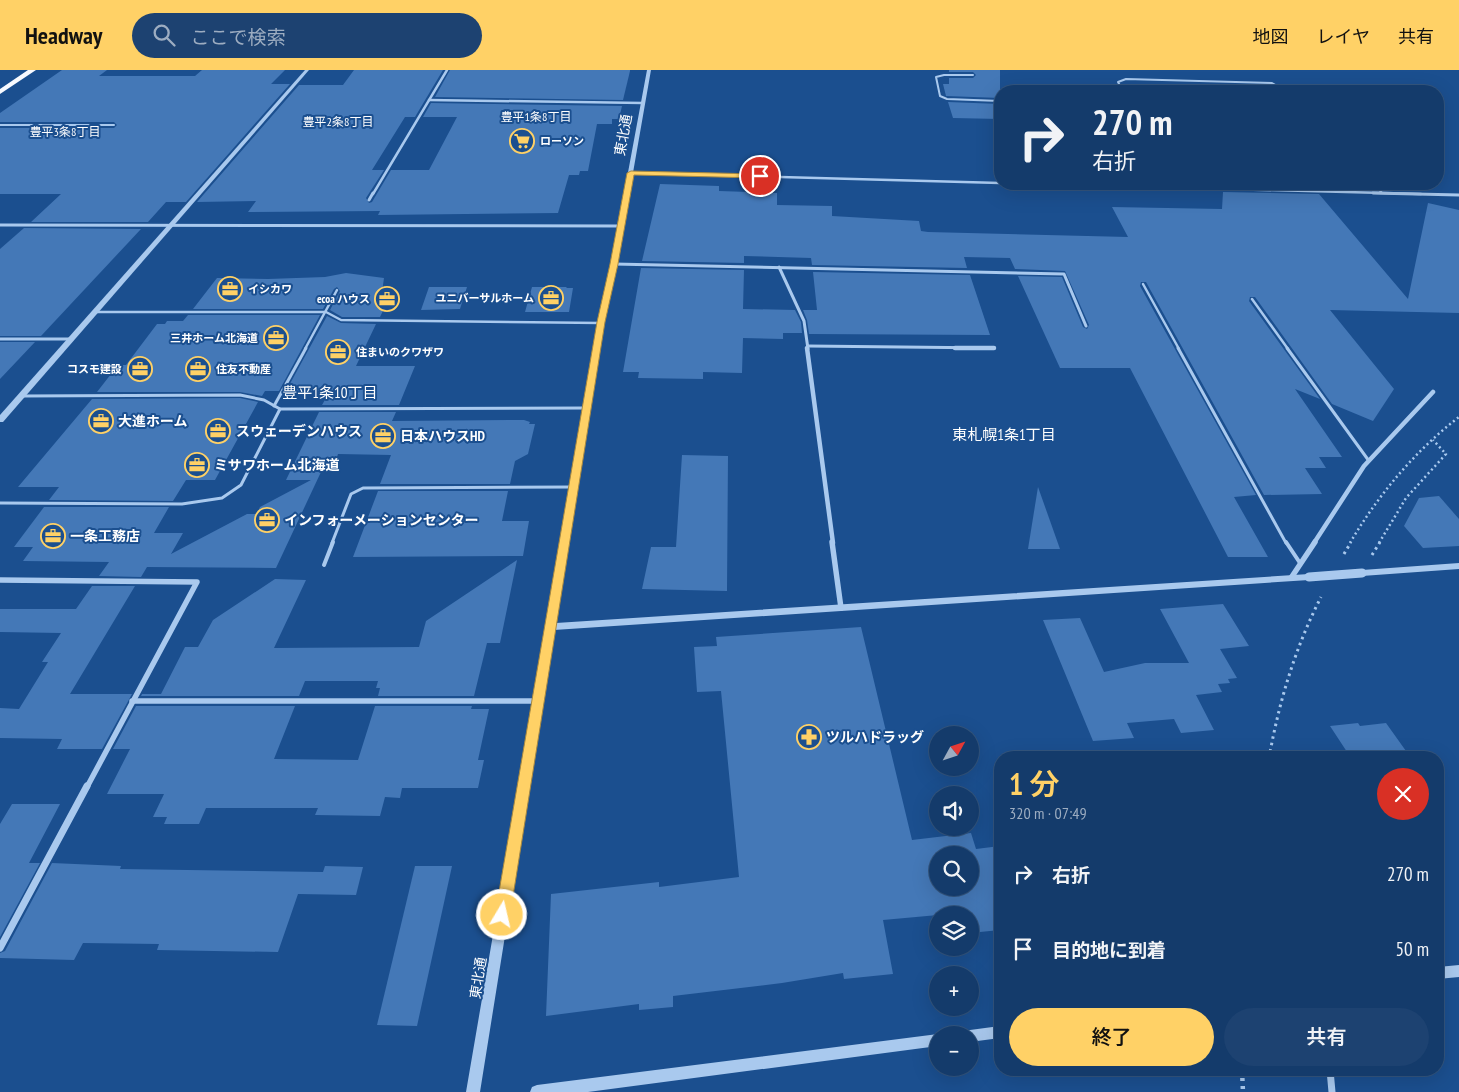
<!DOCTYPE html>
<html lang="ja">
<meta charset="utf-8">
<style>
:root{--surface:#143b6b;--page:#1d4271;--text:#f1f3f6;--muted:#9dadc1;--line:#33557e;--accent:#ffd166}
body{margin:0;font-family:"PT Sans Narrow","Noto Sans JP",sans-serif;background:var(--page);color:var(--text);height:100vh;display:flex;flex-direction:column;font-size:19px;white-space:nowrap}
*{box-sizing:border-box;margin:0}
p{font-size:16px;color:var(--muted)}
.icon{flex:none;width:28px;height:28px;fill:none;stroke:currentColor;stroke-width:2;stroke-linecap:round;stroke-linejoin:round}
.map{position:relative;flex:1;overflow:hidden}
.details{position:absolute;left:994px;top:681px;width:450px;height:325px;display:flex;flex-direction:column;background:var(--surface);border-radius:20px;box-shadow:0 5px 20px #0002,0 0 0 1px var(--line)}
.details>*{flex:none}
.banner{position:absolute;left:994px;top:15px;width:450px;height:105px;border-radius:20px;box-shadow:0 5px 20px #0002,0 0 0 1px var(--line);background:#143b6b;color:var(--text);overflow:hidden}
.needle{width:32px;rotate:50deg}
.buttons{position:absolute;left:929px;top:656px;display:grid;gap:10px}
.buttons a{display:grid;place-items:center;width:50px;height:50px;border-radius:50%;background:var(--surface);box-shadow:0 5px 20px #0002,0 0 0 1px var(--line);font-size:25px}
.pin{position:absolute;display:grid;place-items:center;width:42px;height:42px;color:#fff;margin:-21px;border:2px solid #fff;border-radius:50%;box-shadow:0 1px 5px #0007}
.me{position:absolute;width:55px;margin:-28px;rotate:9deg;stroke-linejoin:round;filter:drop-shadow(0 0 4px #0008)}
.turn{display:flex;align-items:center;gap:18px;height:105px;padding:0 15px;font-size:22px}
.turn .icon{width:65px;height:65px;stroke-width:2.5}
.turn b{display:block;font-size:35px;line-height:42px}
.round{display:grid;place-items:center;flex:none;width:52px;height:52px;border-radius:26px;background:var(--page)}
.headline{display:flex;align-items:center;justify-content:space-between;height:85px;padding:0 15px}
h1{font-size:30px;font-weight:600;line-height:38px;color:var(--accent)}
.button{display:flex;gap:10px;margin-top:auto;padding:10px 15px}
.button a{flex:1;height:58px;border-radius:30px;background:var(--accent);color:#111;font-size:20px;font-weight:600;line-height:58px;text-align:center}
.button a+a{background:var(--page);color:var(--text)}
ul{padding:0;list-style:none}
li{display:flex;align-items:center;gap:15px;height:75px;padding:0 15px}
li div{flex:1}
li b{display:block;font-size:19px}
li em{font-style:normal}
header{display:flex;align-items:center;gap:30px;box-sizing:border-box;height:70px;padding:0 25px;background:var(--accent);color:#111}
header strong{font-size:24px}
nav{display:flex;gap:28px;margin-inline-start:auto;font-size:18px}
.search{width:350px;height:45px;background:var(--page);display:flex;align-items:center;gap:12px;box-sizing:border-box;padding:0 18px;border-radius:28px;color:var(--muted);font-size:19px}
.map>svg:first-child{display:block}
.building{fill:#4478b7;fill-rule:evenodd}
.lines{fill:none;stroke-linecap:round;stroke-linejoin:round}
.path-far2{stroke:#a9c9ee;stroke-width:2.5;stroke-dasharray:2 3;stroke-linecap:butt}
.path-far1{stroke:#a9c9ee;stroke-width:3;stroke-dasharray:2.5 4;stroke-linecap:butt}
.path{stroke:#a9c9ee;stroke-width:4.5;stroke-dasharray:3 5;stroke-linecap:butt}
.service-far3{stroke:#a9c9ee;stroke-width:2}
.service-far2{stroke:#a9c9ee;stroke-width:2.5}
.service-far1{stroke:#a9c9ee;stroke-width:3}
.service{stroke:#a9c9ee;stroke-width:4}
.minor-far4{stroke:#a9c9ee;stroke-width:2.5}
.minor-far3{stroke:#a9c9ee;stroke-width:3}
.minor-far2{stroke:#a9c9ee;stroke-width:4.5}
.minor-far1{stroke:#a9c9ee;stroke-width:5.5}
.minor{stroke:#a9c9ee;stroke-width:7}
.tertiary{fill:#a9c9ee;fill-rule:evenodd}
.trunk{fill:#f8faff;fill-rule:evenodd}
.tertiary-bridge{stroke:#a9c9ee;stroke-width:9}
.route{fill:#ffd166;stroke:#a68842}
.labels{text-anchor:middle;stroke-width:4;stroke-linejoin:round;paint-order:stroke}
.far-poi-label{font-size:11px;font-weight:bold;fill:#fff;stroke:#1b4f8f;text-anchor:start}
.far-neighbourhood-label{font-size:12px;fill:#fff;stroke:#1b4f8f}
.street-label{font-size:14px;fill:#fff;stroke:#1b4f8f}
.poi-label{font-size:14px;font-weight:bold;fill:#fff;stroke:#1b4f8f;text-anchor:start}
.neighbourhood-label{font-size:15px;fill:#fff;stroke:#1b4f8f}
</style>
<header>
<strong>Headway</strong>
<div class="search"><svg class="icon" aria-label="search" viewBox="0 0 24 24"><circle cx="10" cy="10" r="6"/><path d="M15 15l6 6"/></svg>ここで検索</div>
<nav><a>地図</a><a>レイヤ</a><a>共有</a></nav>
</header>
<div class="map">
<svg width="1459" height="1022" viewBox="0 0 1459 1022">
<rect width="100%" height="100%" fill="#1b4f8f"/>
<!-- building -->
<g class="building">
<path d="M62,0H107L99,6H195L202,0H285L271,14H290L186,132H166L148,152H31L61,124H0V58H114L117,55L114,52H0V43Z"/>
<path d="M354,0H443L415,47H405L372,100H384L366,128L369,133L372,132L391,100H429L457,47H423L431,33L622,36L619,49H612V54H597L588,101H580L579,105H569L558,143L378,145L380,141L248,142L256,131L197,132L299,15H343Z"/>
<path d="M450,0H630V1L623,30L435,27Z"/>
<path d="M949,0H1000V28L946,26L943,14H949V8H973L976,5L973,2H949Z"/>
<path d="M948,32L1000,34V49L953,48Z"/>
<path d="M660,114L719,116V121L777,123V135L832,136V146L919,151L921,161L928,162L1128,167L1112,137L1222,139L1223,122L1319,124L1408,229L1428,133L1459,140V243L1330,240L1394,319L1373,351L1332,334L1255,227H1250L1249,231L1320,329L1295,319L1342,387H1319L1326,398H1305L1322,424L1264,425L1146,212H1141L1140,216L1256,425L1234,427L1268,487H1228L1130,298H1060L1018,206L1062,207L1083,257L1087,259L1089,255L1065,201L1015,199L1010,188L964,187L967,198L812,195L811,188L744,186V193L642,191Z"/>
<path d="M1274,114H1309L1313,118L1277,117Z"/>
<path d="M24,158L141,159L41,266H0V179Z"/>
<path d="M641,198L744,200L743,239L795,240L801,252L802,263H783V269L743,268L742,303L703,302V309L638,308L639,302H623Z"/>
<path d="M813,202L970,205L990,265L809,264L807,250L803,240H817Z"/>
<path d="M346,203L384,208L382,222H392L380,247H342L330,240L340,221L337,217L334,219L323,239H193L217,208L268,209L325,207Z"/>
<path d="M429,217H467L460,239L421,240Z"/>
<path d="M532,217H567L566,218H573L569,242H525Z"/>
<path d="M188,245H320L279,321H265L262,326L240,322H97L118,295H126L157,254H165L167,251H183Z"/>
<path d="M327,246L341,253L376,254L356,296H415L399,335H322L330,321H286Z"/>
<path d="M0,272H35L0,309Z"/>
<path d="M240,328L258,332L215,410H186L173,431L49,430L59,417H18L92,329Z"/>
<path d="M319,342H396L392,351L524,350L530,352L529,354H535L528,384L515,391L510,414H380L391,385L338,384L337,387H328L276,498L147,497L141,507L99,506L109,492L23,491L33,477H14L44,437H169L154,463H183L171,484L247,444H257L260,437L311,410H286Z"/>
<path d="M682,385L728,386L727,521L642,519L651,477H676Z"/>
<path d="M1038,417L1060,479H1028Z"/>
<path d="M378,421H508L502,451H529L523,486L353,487Z"/>
<path d="M1439,426L1459,449V476L1423,478L1404,456L1419,428Z"/>
<path d="M517,490L500,573H487L474,626H378L380,618H376L378,611H305L299,626H141L142,624H161L185,577H198L213,550L275,509L306,510L274,578L419,577L426,551Z"/>
<path d="M92,516H135L70,624H132L102,679H57L62,669L0,668V638L19,639L48,592H42L61,563L0,562V539H76Z"/>
<path d="M1223,534L1249,576L1220,579L1237,608L1228,609L1230,613L1218,614L1222,622L1196,625L1214,660L1181,663L1174,649L1127,653L1134,668L1093,671L1043,550L1080,548L1104,602L1145,593H1189L1160,539Z"/>
<path d="M861,557L912,770L971,763L976,779L1000,776V860L970,863V845H938L883,850L893,904L844,909L843,903L782,913L673,926V937L639,940V934L546,946L551,824L659,812V817L739,807L721,621L697,622L694,577L717,576L716,567ZM938,785H970V818H938Z"/>
<path d="M136,636H295L274,689L358,690L375,636H472L471,639H489L478,690H484L478,718H402L400,728L385,727L380,746L315,745L318,738H206L199,754H164L167,747H153L164,724H107L130,679H113Z"/>
<path d="M1358,653L1360,656L1386,653L1411,688H1351L1330,656Z"/>
<path d="M12,734H60L29,793H40L0,867V754Z"/>
<path d="M52,793L121,796L120,799L323,802L325,796L363,797L356,825L298,824L278,882L157,880L159,874L83,873L74,890L0,888V883L5,881Z"/>
<path d="M415,796H452L417,956L377,955Z"/>
</g>
<g class="lines">
<!-- path-far2 -->
<g class="path-far2">
<path d="M1350,473C1378,425 1415,381 1459,347"/>
<path d="M1379,473L1406,428L1446,384L1433,370"/>
</g>
<!-- path-far1 -->
<g class="path-far1">
<path d="M1344,484L1351,472"/>
<path d="M1372,485L1380,472"/>
<path d="M1269,688C1279,632 1295,578 1321,527"/>
</g>
<!-- path -->
<path class="path" d="M1242,1000L1243,1022"/>
<!-- service-far3 -->
<g class="service-far3">
<path d="M973,5H944L936,7L940,26L947,29L1000,31"/>
<path d="M1123,21L1118,12L1126,9L1272,13L1286,21"/>
<path d="M0,55H114"/>
<path d="M1271,114L1276,120"/>
<path d="M1374,114L1382,123"/>
</g>
<!-- service-far2 -->
<g class="service-far2">
<path d="M1143,214L1179,279"/>
<path d="M1252,229L1288,279"/>
<path d="M95,242H326L341,250L601,253"/>
<path d="M305,279L337,220"/>
</g>
<!-- service-far1 -->
<g class="service-far1">
<path d="M1178,278L1286,473"/>
<path d="M1287,278L1369,391"/>
<path d="M22,326L240,325L264,330L280,339L587,338"/>
<path d="M274,336L306,278"/>
<path d="M0,433L182,434L222,428L241,415L280,339"/>
<path d="M332,473L351,424L363,418L573,417"/>
</g>
<!-- service -->
<g class="service">
<path d="M1286,472L1300,493"/>
<path d="M324,495L333,472"/>
</g>
<!-- minor-far4 -->
<g class="minor-far4">
<path d="M429,30L643,33"/>
<path d="M631,103L1000,113"/>
<path d="M1035,114L1421,124"/>
<path d="M373,124L447,0"/>
</g>
<!-- minor-far3 -->
<g class="minor-far3">
<path d="M1373,123L1459,125"/>
<path d="M369,130L373,123"/>
<path d="M0,155L621,156"/>
<path d="M614,194L1064,204L1086,256"/>
<path d="M779,197L804,251L808,279"/>
<path d="M0,269H71"/>
<path d="M808,276L994,278"/>
</g>
<!-- minor-far2 -->
<g class="minor-far2">
<path d="M807,278L833,473"/>
<path d="M955,278H994"/>
<path d="M1314,473L1364,396L1433,322"/>
</g>
<!-- minor-far1 -->
<g class="minor-far1">
<path d="M832,472L841,538"/>
<path d="M1291,508L1315,472"/>
<path d="M0,510L197,512L87,717"/>
<path d="M132,631H538"/>
</g>
<!-- minor -->
<g class="minor">
<path d="M0,878L87,716"/>
<path d="M1330,1000L1332,1022"/>
</g>
<!-- tertiary -->
<g class="tertiary">
<path d="M305,0H309L3,352H0V345Z"/>
<path d="M647,0H651L617,194L604,253L556,553L1309,504L1312,505L1313,507L1312,509L1309,510L554,560L480,1022H466L598,253L611,194Z"/>
<path d="M1459,493V499L1362,506L1359,505L1358,503L1359,501L1362,500Z"/>
<path d="M1459,895V907L1438,909V897Z"/>
<path d="M1000,956V968L970,972V965H964L965,961L970,960Z"/>
<path d="M938,964L941,965H938V976L588,1022H530L532,1017L537,1015Z"/>
</g>
<!-- trunk -->
<path class="trunk" d="M28,0H36L0,24V19Z"/>
<!-- tertiary-bridge -->
<path class="tertiary-bridge" d="M1309,507L1362,503"/>
</g>
<!-- route -->
<path class="route" d="M631,101L760,104L763,106L760,108L634,105L618,194L605,252L510,845L507,850L502,852L497,850L495,845L597,252L610,194L627,103Z"/>
<!-- icons -->
<defs>
<symbol id="supermarket-ring" viewBox="-11 -11 22 22"><circle r="9.5" fill="#1b4f8f" stroke="#ffd166" stroke-width="1.5"/><path d="M-6-5.5h2.5l.6 2H6L4.5 2H-2.5L-4.4-4H-6ZM-1.5 3.2a1.3 1.3 0 1 0 .1 0ZM3 3.2a1.3 1.3 0 1 0 .1 0Z" fill="#ffd166"/></symbol>
<symbol id="office-ring" viewBox="-11 -11 22 22"><circle r="9.5" fill="#1b4f8f" stroke="#ffd166" stroke-width="1.5"/><path d="M-6-3h4V-5.5h4V-3h4V5H-6ZM-1-4.5V-3h2v-1.5ZM-6 0V1H6V0Z" fill="#ffd166"/></symbol>
<symbol id="pharmacy-ring" viewBox="-11 -11 22 22"><circle r="9.5" fill="#1b4f8f" stroke="#ffd166" stroke-width="1.5"/><path d="M-2-6h4v4h4v4h-4v4h-4v-4h-4v-4h4Z" fill="#ffd166"/></symbol>
</defs>
<g fill-rule="evenodd">
<use href="#supermarket-ring" x="508" y="57" width="28" height="28"/>
<use href="#office-ring" x="216" y="205" width="28" height="28"/>
<use href="#office-ring" x="537" y="214" width="28" height="28"/>
<use href="#office-ring" x="373" y="215" width="28" height="28"/>
<use href="#office-ring" x="262" y="254" width="28" height="28"/>
<use href="#office-ring" x="324" y="268" width="28" height="28"/>
<use href="#office-ring" x="126" y="285" width="28" height="28"/>
<use href="#office-ring" x="184" y="285" width="28" height="28"/>
<use href="#office-ring" x="87" y="337" width="28" height="28"/>
<use href="#office-ring" x="204" y="347" width="28" height="28"/>
<use href="#office-ring" x="369" y="352" width="28" height="28"/>
<use href="#office-ring" x="183" y="381" width="28" height="28"/>
<use href="#office-ring" x="253" y="436" width="28" height="28"/>
<use href="#office-ring" x="39" y="452" width="28" height="28"/>
<use href="#pharmacy-ring" x="795" y="653" width="28" height="28"/>
</g>
<g class="labels">
<!-- far-poi labels -->
<g class="far-poi-label">
<text x="540" y="75">ローソン</text>
<text x="248" y="223">イシカワ</text>
<text x="534" y="232" text-anchor="end">ユニバーサルホーム</text>
<text x="370" y="233" text-anchor="end">ecoa ハウス</text>
<text x="258" y="272" text-anchor="end">三井ホーム北海道</text>
<text x="356" y="286">住まいのクワザワ</text>
<text x="122" y="303" text-anchor="end">コスモ建設</text>
<text x="216" y="303">住友不動産</text>
</g>
<!-- far-neighbourhood labels -->
<g class="far-neighbourhood-label">
<text x="536" y="51">豊平1条8丁目</text>
<text x="338" y="56">豊平2条8丁目</text>
<text x="65" y="66">豊平3条8丁目</text>
</g>
<!-- street labels -->
<g class="street-label">
<text transform="translate(623 65) rotate(-80)" y="5">東北通</text>
<text transform="translate(478 908) rotate(-81)" y="5">東北通</text>
</g>
<!-- poi labels -->
<g class="poi-label">
<text x="118" y="356">大進ホーム</text>
<text x="236" y="366">スウェーデンハウス</text>
<text x="400" y="371">日本ハウスHD</text>
<text x="214" y="400">ミサワホーム北海道</text>
<text x="284" y="455">インフォーメーションセンター</text>
<text x="70" y="471">一条工務店</text>
<text x="826" y="672">ツルハドラッグ</text>
</g>
<!-- neighbourhood labels -->
<g class="neighbourhood-label">
<text x="330" y="328">豊平1条10丁目</text>
<text x="1004" y="370">東札幌1条1丁目</text>
</g>
</g>
</svg>
<div class="buttons">
<a><svg class="needle" viewBox="-14 -14 28 28"><path d="M0-13l5 13h-10z" fill="#e53935"/><path d="M0 13l5-13h-10z" fill="#9dadc1"/></svg></a>
<a><svg class="icon" aria-label="sound" viewBox="0 0 24 24"><path d="M4 9h4l5-4v14l-5-4H4zM17 9q2 3 0 6"/></svg></a>
<a><svg class="icon" aria-label="search" viewBox="0 0 24 24"><circle cx="10" cy="10" r="6"/><path d="M15 15l6 6"/></svg></a>
<a><svg class="icon" aria-label="layers" viewBox="0 0 24 24"><path d="M12 4l9 5-9 5-9-5zM3 14l9 5 9-5"/></svg></a>
<a>+</a>
<a>−</a>
</div>
<div class="pin" style="left:760px;top:106px;background:#d93025"><svg class="icon" aria-label="arrive" viewBox="0 0 24 24"><path d="M6 21V4h12l-3 4 3 4H6"/></svg></div>
<svg class="me" style="left:502px;top:845px" viewBox="-20 -20 40 40"><circle r="17" fill="#ffd166" stroke="#fff" stroke-width="3"/><path d="M0-11L8 9 0 5-8 9z" fill="#fff"/></svg>
<div class="banner">
<div class="turn"><svg class="icon" aria-label="right" viewBox="0 0 24 24"><path d="M7 20v-9h11M14 6l5 5-5 5"/></svg><div><b>270 m</b>右折</div></div>
</div>
<section class="details">
<div class="headline"><div><h1>1 分</h1><p>320 m · 07:49</p></div><a class="round" style="background:#d93025;color:#fff"><svg class="icon" aria-label="close" viewBox="0 0 24 24"><path d="M6 6l12 12M18 6L6 18"/></svg></a></div>
<ul>
<li><svg class="icon" aria-label="right" viewBox="0 0 24 24"><path d="M7 20v-9h11M14 6l5 5-5 5"/></svg><div><b>右折</b></div><em>270 m</em></li>
<li><svg class="icon" aria-label="arrive" viewBox="0 0 24 24"><path d="M6 21V4h12l-3 4 3 4H6"/></svg><div><b>目的地に到着</b></div><em>50 m</em></li>
</ul>
<div class="button"><a>終了</a><a>共有</a></div>
</section>
</div>
